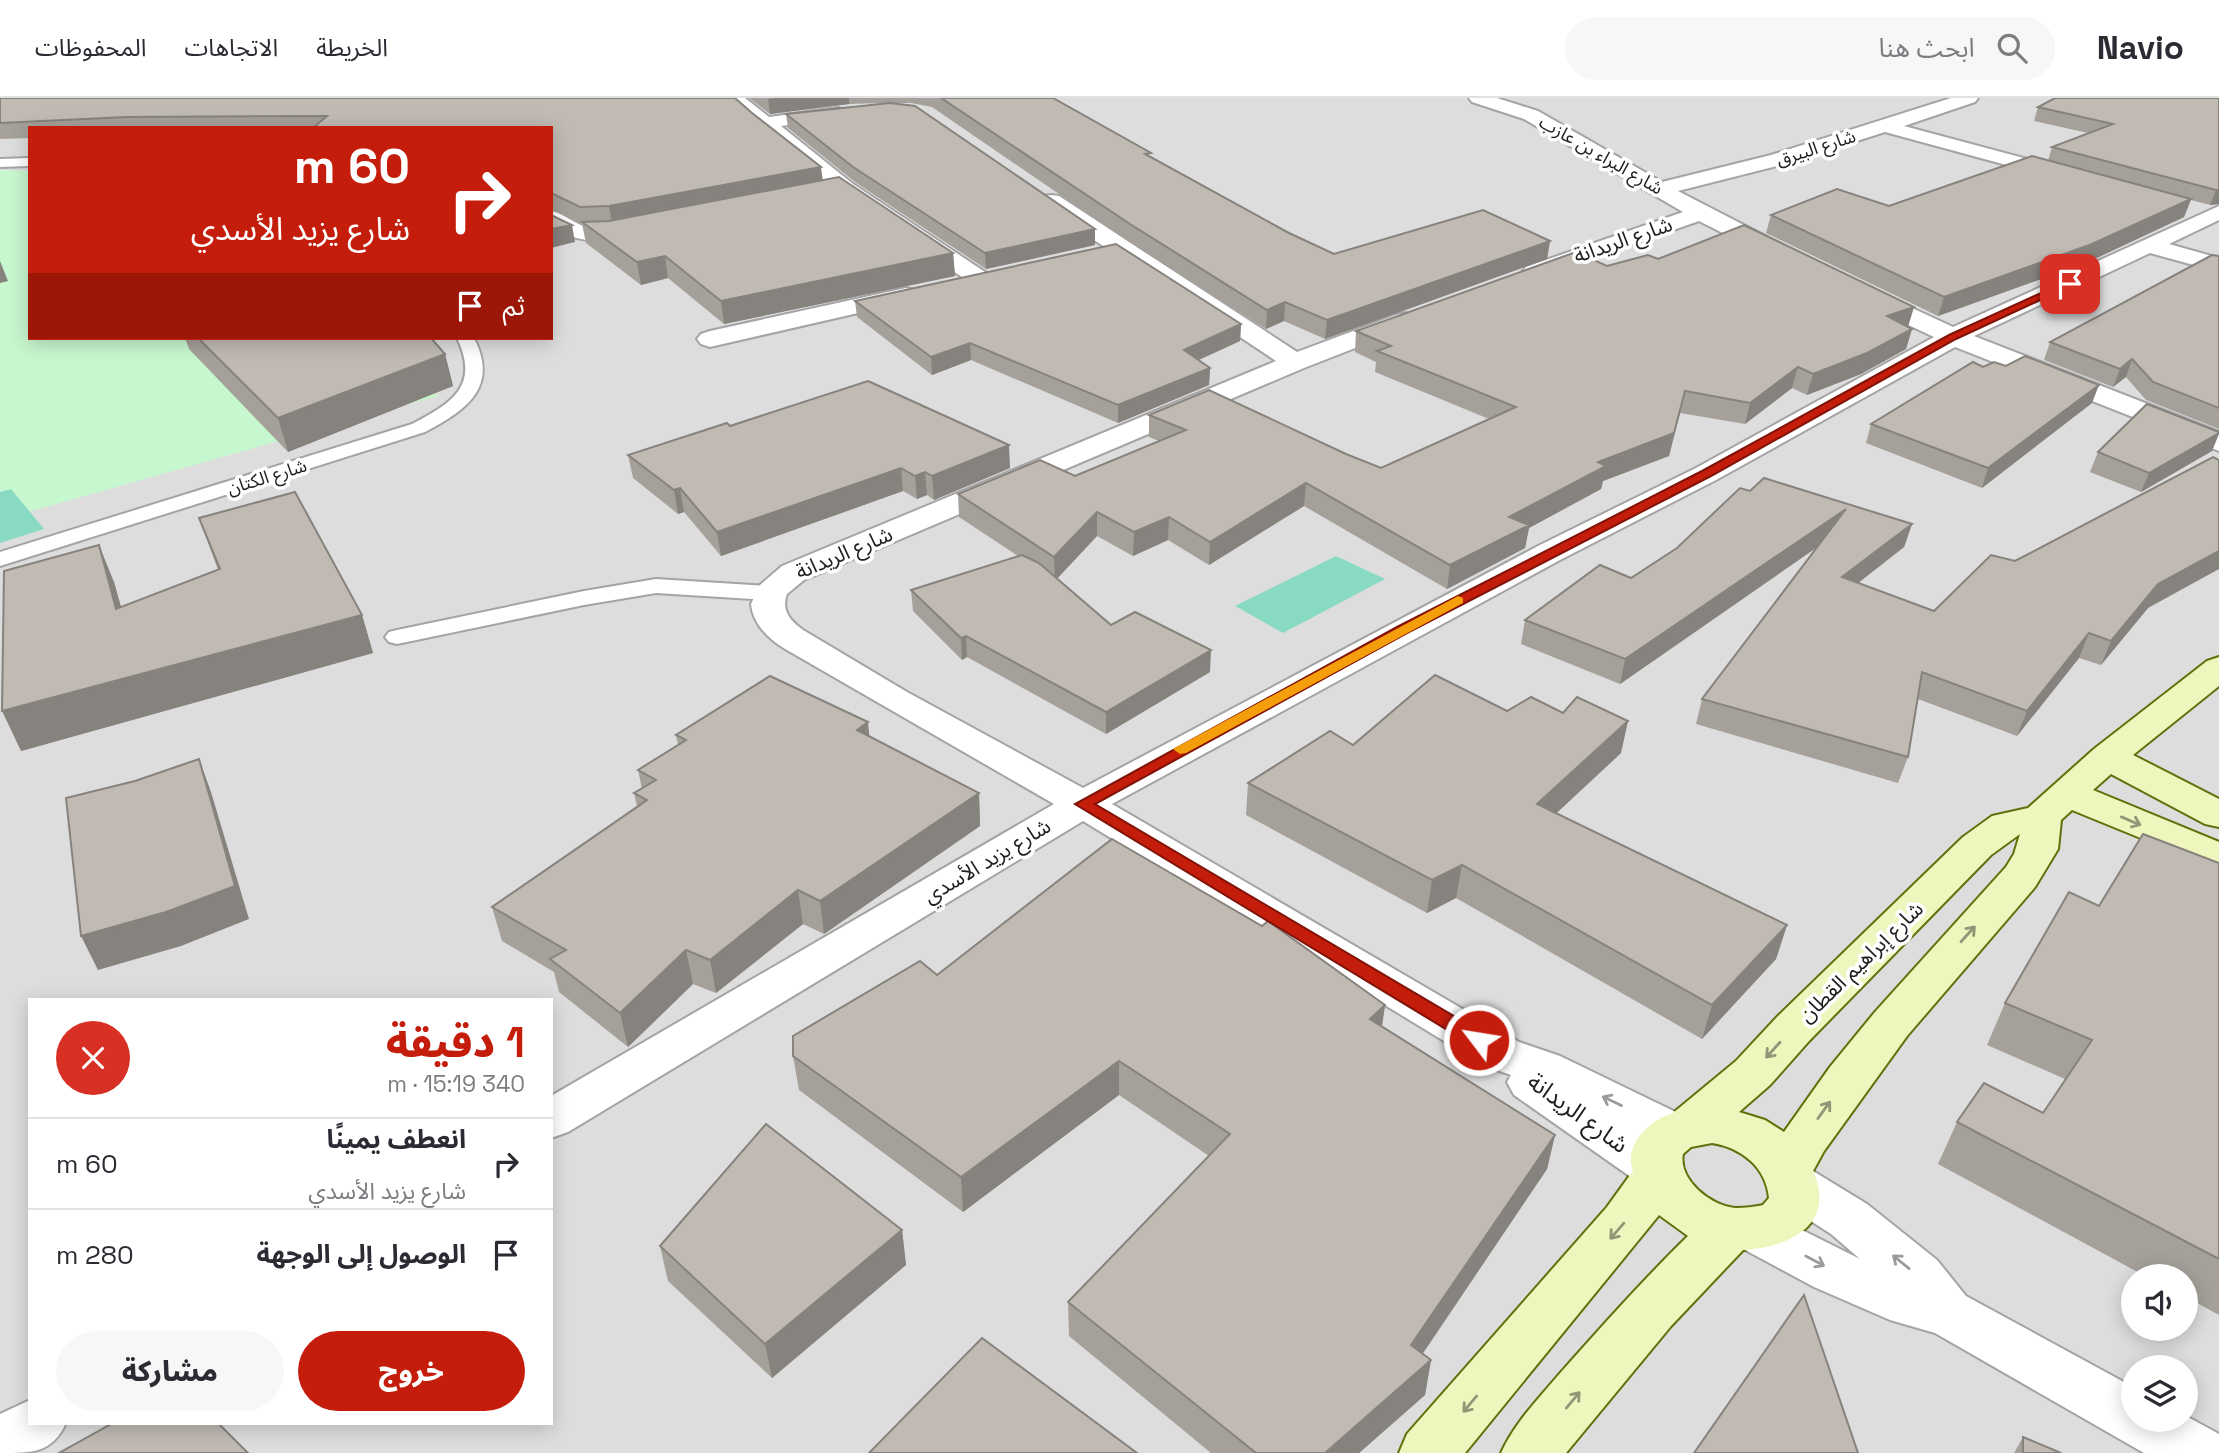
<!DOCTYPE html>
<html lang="ar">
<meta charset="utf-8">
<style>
:root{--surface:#fff;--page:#f7f7f7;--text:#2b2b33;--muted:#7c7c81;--line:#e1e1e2;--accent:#c41d0b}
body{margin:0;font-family:"Space Grotesk","Noto Sans Arabic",sans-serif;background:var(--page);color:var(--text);direction:rtl;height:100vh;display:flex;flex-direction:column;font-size:26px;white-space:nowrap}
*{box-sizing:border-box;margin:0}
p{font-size:23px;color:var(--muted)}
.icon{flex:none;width:38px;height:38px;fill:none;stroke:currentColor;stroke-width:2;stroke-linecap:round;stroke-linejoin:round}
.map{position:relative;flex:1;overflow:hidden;direction:ltr}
.details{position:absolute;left:28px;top:900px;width:525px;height:427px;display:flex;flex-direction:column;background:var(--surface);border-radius:0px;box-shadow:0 4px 18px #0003;direction:rtl}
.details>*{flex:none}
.guide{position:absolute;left:28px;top:28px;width:525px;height:214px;border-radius:0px;box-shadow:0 4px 18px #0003;direction:rtl;background:#c41d0b;color:#fff;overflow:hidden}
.tools{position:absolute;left:2121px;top:1166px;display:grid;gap:14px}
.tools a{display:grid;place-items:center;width:77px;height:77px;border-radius:50%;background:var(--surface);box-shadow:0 4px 18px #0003;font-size:35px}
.pin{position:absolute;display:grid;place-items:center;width:60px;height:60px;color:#fff;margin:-30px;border-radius:14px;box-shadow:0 4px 10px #0006}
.me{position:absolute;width:77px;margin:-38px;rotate:301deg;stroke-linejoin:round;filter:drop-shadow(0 0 5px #0008)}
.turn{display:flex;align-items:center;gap:24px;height:147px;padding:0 28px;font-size:32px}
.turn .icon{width:91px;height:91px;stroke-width:2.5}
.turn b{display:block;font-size:49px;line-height:60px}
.then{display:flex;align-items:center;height:66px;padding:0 28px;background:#0003;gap:14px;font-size:26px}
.round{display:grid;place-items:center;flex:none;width:74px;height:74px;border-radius:37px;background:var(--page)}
.overview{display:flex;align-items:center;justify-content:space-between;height:119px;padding:0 28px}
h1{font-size:42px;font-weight:800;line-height:52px;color:var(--accent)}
.cta{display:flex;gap:14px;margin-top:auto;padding:14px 28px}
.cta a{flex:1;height:80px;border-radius:42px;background:var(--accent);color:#fff;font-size:28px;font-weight:800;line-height:80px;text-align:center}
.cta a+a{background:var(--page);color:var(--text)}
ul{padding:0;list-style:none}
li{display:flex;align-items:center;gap:21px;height:91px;padding:0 28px;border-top:2px solid var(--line)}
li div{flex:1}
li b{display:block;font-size:26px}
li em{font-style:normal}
header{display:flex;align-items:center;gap:42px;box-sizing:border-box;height:98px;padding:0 35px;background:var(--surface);border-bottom:2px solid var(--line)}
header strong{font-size:33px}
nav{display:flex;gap:38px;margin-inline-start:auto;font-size:24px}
.search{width:490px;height:63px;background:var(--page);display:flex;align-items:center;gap:18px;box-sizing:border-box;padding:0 24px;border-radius:38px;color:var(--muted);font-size:26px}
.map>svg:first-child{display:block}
.residential{fill:#dedddd;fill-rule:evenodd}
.park{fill:#c7f7cf}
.pitch{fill:#89dac2}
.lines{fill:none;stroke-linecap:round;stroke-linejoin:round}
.lane-casing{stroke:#a4a4a4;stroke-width:4}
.street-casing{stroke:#a4a4a4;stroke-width:4}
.secondary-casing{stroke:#5e720b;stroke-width:4}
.lane{fill:#fff;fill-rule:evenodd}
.street{fill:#fff;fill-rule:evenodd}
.secondary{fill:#eef6be;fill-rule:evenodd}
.wall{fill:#a5a09a}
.shaded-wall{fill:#86827d}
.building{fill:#c0bab3;stroke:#86827d;stroke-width:2}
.oneway{stroke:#919677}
.oneway2{stroke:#9b9b9b}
.route{fill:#c41d0b;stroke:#7f1307;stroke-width:2}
.slow{fill:#f59e0b}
.labels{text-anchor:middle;stroke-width:7;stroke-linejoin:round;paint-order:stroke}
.far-street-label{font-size:18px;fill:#202020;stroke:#fff}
.street-label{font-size:21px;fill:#202020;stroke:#fff}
.near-street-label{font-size:24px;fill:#202020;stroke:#fff}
</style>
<header>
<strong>Navio</strong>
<div class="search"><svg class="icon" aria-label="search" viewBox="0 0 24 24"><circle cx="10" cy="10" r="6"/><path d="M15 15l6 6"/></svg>ابحث هنا</div>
<nav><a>الخريطة</a><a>الاتجاهات</a><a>المحفوظات</a></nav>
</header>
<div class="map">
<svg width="2219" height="1355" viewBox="0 0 2219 1355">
<rect width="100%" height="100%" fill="#f0eee7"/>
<!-- residential -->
<path class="residential" d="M0,0H2219V1355H0ZM30,30H551V240H30ZM30,901H551V1325H30ZM2133,1178H2186V1230H2133ZM2133,1269H2186V1321H2133Z"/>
<!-- park -->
<path class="park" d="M0,72L30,73V240H380L438,298L0,422Z"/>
<!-- pitch -->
<g class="pitch">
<path d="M11,391L44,431L0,445V394Z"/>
<path d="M1336,458L1385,481L1283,535L1235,508Z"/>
</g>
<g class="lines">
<defs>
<g id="lane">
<path d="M30,60V68L0,69V61Z"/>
<path d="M457,240H474C499,289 467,312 425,334L0,468V454L412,326C452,305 480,288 457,240Z"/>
<path d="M656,481L770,488L778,490L781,495L778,500L770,502L656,495L584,507L397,546L389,544L385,539L389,534L397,532L584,493Z"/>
</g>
<g id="street">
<path d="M725,0H745L769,19L838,10L845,12L847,16L845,20L781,28L853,86L988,176L992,181L988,186H972L839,94L756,29Z"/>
<path d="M1469,0H1497L1538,13L1662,84L1771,57L1951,0H1978L1975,4L1904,28L2072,73L2075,77L2072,81L2065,83L1885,34L1785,66L1678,93L1788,150L1791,155L1788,160H1772L1699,123L1534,181L1526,179L1522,174L1526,169L1683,114L1524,21L1472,4Z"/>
<path d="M1051,97L1059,98L1297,254L1396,217L1405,215L1414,217L1417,222L1414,227L1304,270L804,482L787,496C781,513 790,522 803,532L907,594L1083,690L1538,448L1696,370L1934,239L1853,201L1850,196L1853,191L1862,189L1871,191L1953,229L2219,108V122L2169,146L2219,160V174L2150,155L1974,238L2219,334V353L1955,249L1716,382L1560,462L1112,706L1519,944L1560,958L1690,1021L1698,1034L1690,1047L1673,1053L1666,1051L1674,1056L1681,1070L1674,1084L1656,1090L1638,1084L1514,997L1507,984L1511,977L1485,968L1083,723L568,1034L551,1040V998L1054,706L787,552C770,542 753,527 751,506L760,487L782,468L1276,263L1043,108L1040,103L1043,98Z"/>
<path d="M551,113C566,116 577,129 592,130C609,131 627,123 643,127L646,132L643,137C611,145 580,147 551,129Z"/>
<path d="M906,190L915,192L918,197L915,202L710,249L701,246L697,241L701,236L710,233Z"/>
<path d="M1795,1067L1813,1073L1867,1106L1937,1162L1966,1198L2133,1289V1321H2186V1318L2219,1336V1355H2144L1935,1235L1890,1222L1814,1189L1736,1147L1728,1132L1736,1117L1754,1111L1772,1117L1860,1161L1831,1136L1777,1101L1770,1087L1777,1073Z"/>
<path d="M30,1302V1325H66C52,1355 33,1355 0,1355V1316Z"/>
</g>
<path id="secondary" d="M2219,559V588L2133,657L2219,701V729L2205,726L2111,676L2093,692L2219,744V772L2072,712L2061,722L2058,751L2035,789L1907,938L1824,1053L1813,1073C1837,1127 1789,1149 1743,1152L1671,1228L1566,1355H1501C1515,1324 1540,1299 1562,1273C1603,1227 1644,1181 1688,1138L1659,1117L1465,1355H1399L1407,1336L1607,1109L1633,1073C1623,1046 1650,1022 1673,1015L1736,963L1777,919L1963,739L1992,718L2028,710L2094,651L2207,563ZM2020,736L2014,756L2006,769L1875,914L1830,969L1784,1034L1765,1022L1739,1014L1770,987L1809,943L1991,757ZM1712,1045C1742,1050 1766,1069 1769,1100L1763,1107C1755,1109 1744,1110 1735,1110C1711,1108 1678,1082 1683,1056L1691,1049Z"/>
</defs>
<!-- lane casing -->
<use href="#lane" class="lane-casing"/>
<!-- street casing -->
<use href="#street" class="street-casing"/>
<!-- secondary casing -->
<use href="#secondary" class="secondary-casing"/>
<!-- lane -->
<use href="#lane" class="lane"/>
<!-- street -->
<use href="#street" class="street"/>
<!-- secondary -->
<use href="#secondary" class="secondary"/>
</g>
<!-- wall -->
<g class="wall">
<path d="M0,0H735L823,82L953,155L955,178L724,226L668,180L641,187L586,145L582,126L551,111V30H30V40L0,41Z"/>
<path d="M749,0H1053L1151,60L1289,135L1334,156L1550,143L1547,161L1325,241L1284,223L1266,231L1129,144L932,9L911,5H896L1095,147L986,171L855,84L788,30L786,16L883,5L849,6L770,16Z"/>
<path d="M2219,0V106L2210,107L2191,102L2184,119L2086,165L1938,218L1766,135L1771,117L1889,108L2048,63L2052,49L2088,35L2034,23L2038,9Z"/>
<path d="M2219,158V331L2146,302L2126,279L2113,289L2044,262L2050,244Z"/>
<path d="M1658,161L1908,228L1912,231L1906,251L1861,276L1807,297L1792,290L1745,326L1680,315L1669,358L1603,383L1601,391L1529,430L1525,450L1447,491L1304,408L1209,467L1168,442L1133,458L1097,438L1057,480L1111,527L1210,574L1106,636L967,559L962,562L913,513L911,492L1018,458L959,419L958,396L1075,378L1159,343L1149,339V317L1346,356L1381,370L1489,321L1375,274L1376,264L1355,254L1356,233L1607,168Z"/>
<path d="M855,203L1241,226L1240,243L1199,262L1210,270L1209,287L1118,325L971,262L932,277L857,219Z"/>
<path d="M185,240H431L445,256L453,288L288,354L189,251Z"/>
<path d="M2006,268L2092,305L1982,390L1866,345L1871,326L1983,269Z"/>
<path d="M730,328L1010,370L934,402L927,397L917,401L903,393L721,458L684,414L678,416L633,380L628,357Z"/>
<path d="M2219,334V336L2212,353L2141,394L2090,374L2098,354Z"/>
<path d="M1750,393L1912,426L1904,449L1858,485L1934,513L2148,510L2101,567L2079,560L2017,638L1918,601L1908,659L1898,685L1696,626L1702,601L1816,450L1620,586L1521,546L1525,522L1631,480L1677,450Z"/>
<path d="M199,420L362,517L373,555L21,653L114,484L121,509L218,472Z"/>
<path d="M1507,613L1621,655L1556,715L1787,827L1776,861L1702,941L1456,800L1427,815L1246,717L1248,685L1353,647Z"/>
<path d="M676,637L870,639L979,695L980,728L824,836L803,826L716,895L693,886L628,949L559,894L554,874L502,843L492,809L637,708L634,695L642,691L638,672L678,647Z"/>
<path d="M2219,765V1217L2186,1199V1178H2145L1938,1066L1957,1024L2043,1015L2065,981L1987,947L2005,905L2099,808Z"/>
<path d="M937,877L1385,907L1382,928L1555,1037L1547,1071L1422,1256L1431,1262L1425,1297L1359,1355H1211L1069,1238L1068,1204L1209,1058L1119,997L963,1114L799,992L793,958Z"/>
<path d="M902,1132L906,1167L772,1280L668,1183L660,1148Z"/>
<path d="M2023,1339L2061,1355H2014Z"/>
</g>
<!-- shaded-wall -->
<g class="shaded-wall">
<path d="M776,0H849V6L770,16L768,1Z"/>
<path d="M821,69L823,85L612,125L609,108Z"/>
<path d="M2216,92H2219V106L2210,107Z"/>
<path d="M2191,101L2184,119L2086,165L1938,218L1944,199Z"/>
<path d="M572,127L575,144L551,150V131Z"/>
<path d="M1095,131V147L986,171L985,155Z"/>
<path d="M1550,143L1547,161L1325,241L1327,222Z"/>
<path d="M953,155L955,178L724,226L721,203Z"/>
<path d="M665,158L668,180L641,187L637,164Z"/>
<path d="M0,163L8,183L0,185Z"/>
<path d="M1285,204L1284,223L1266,231L1267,212Z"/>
<path d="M1914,209L1908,229L1887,218Z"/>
<path d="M1241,226L1240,243L1183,269L1184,252Z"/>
<path d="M1912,231L1906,251L1861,276L1807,297L1813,276Z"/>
<path d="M970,245L971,262L932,277L931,259Z"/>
<path d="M445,256L453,288L288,354L278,320Z"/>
<path d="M2132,261L2126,279L2113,289L2120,271Z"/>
<path d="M1798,269L1792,290L1745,326L1750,305Z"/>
<path d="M1210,270L1209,287L1118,325V307Z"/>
<path d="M2099,287L2092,305L1982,390L1988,370Z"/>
<path d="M1685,293L1669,358L1603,383L1601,391L1529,430L1525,450L1447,491L1450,467L1509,419L1598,364Z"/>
<path d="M2219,335L2212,353L2141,394L2149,375Z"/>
<path d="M1009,347L1010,370L934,402L932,378Z"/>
<path d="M901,370L903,393L721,458L717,434Z"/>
<path d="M925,374L927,397L917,401L915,378Z"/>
<path d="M1306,385L1304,408L1209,467L1210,444Z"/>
<path d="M680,390L684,414L678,416L674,392Z"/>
<path d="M1846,411L1839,434L1620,586L1625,561Z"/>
<path d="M1097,414V438L1055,483L1054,459Z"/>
<path d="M1169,419L1168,442L1133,458L1134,434Z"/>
<path d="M1912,426L1904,449L1835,503L1842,479Z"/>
<path d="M99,447L114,484L132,549L116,511Z"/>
<path d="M2219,453V471L2148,510L2101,567L2111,543L2158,486Z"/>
<path d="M362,517L373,555L21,653L2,613Z"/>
<path d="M2089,535L2079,560L2017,638L2027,613Z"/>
<path d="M966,538L967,559L962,562L961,540Z"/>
<path d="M1211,552L1210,574L1106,636V614Z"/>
<path d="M1628,623L1621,655L1531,739L1537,706Z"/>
<path d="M868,624L871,656L857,632Z"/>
<path d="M199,661L211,694L249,821L181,848L98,872L81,838Z"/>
<path d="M979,695L980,728L824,836L820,803Z"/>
<path d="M1462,767L1456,800L1427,815L1432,782Z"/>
<path d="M798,792L803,826L716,895L710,862Z"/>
<path d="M1787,827L1776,861L1702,941L1712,907Z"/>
<path d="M686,852L693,886L628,949L620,915Z"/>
<path d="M1385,907L1380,941L1370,921Z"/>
<path d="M1119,963V997L963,1114L961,1079Z"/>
<path d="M1555,1037L1547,1071L1405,1282L1411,1247Z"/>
<path d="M902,1132L906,1167L772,1280L765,1246Z"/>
<path d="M1431,1262L1425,1297L1359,1355H1325Z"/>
</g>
<!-- building -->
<g class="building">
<path d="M0,0H735L752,15L821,69L609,108L580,109L551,95V30H313L327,18L127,19L0,25Z"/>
<path d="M941,0H1053L1151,55L1145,56L1289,135L1334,156L1483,112L1550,143L1327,222L1285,204L1267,212L1130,126Z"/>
<path d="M2055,0H2219V92H2216L2052,49L2113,26L2038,9Z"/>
<path d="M890,5L915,8L1095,131L985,155L853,69L786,16Z"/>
<path d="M2032,58L2191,101L2092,146L1944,199L1771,117L1837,91L1889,108Z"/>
<path d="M839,79L953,155L721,203L665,158L637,164L582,124L609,123Z"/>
<path d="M551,117L572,127L551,131Z"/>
<path d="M1744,127L1914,209L1887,218L1912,231L1867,255L1813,276L1798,269L1750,305L1685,293L1674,335L1598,364L1606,368L1509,419L1529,427L1450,467L1306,385L1210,444L1169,419L1134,434L1097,414L1054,459L958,396L1040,362L1075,378L1186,332L1149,317L1209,292L1346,356L1381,370L1516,309L1377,253L1391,248L1356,233L1576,154L1607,168L1648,157L1658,161Z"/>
<path d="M1116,146L1241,226L1184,252L1210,270L1118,307L970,245L931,259L855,203Z"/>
<path d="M2212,157L2219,158V310L2153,284L2132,261L2120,271L2050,244Z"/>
<path d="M198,240H431L445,256L278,320Z"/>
<path d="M2025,258L2099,287L1988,370L1871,326L1973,264L1983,269L1994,264L2006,268Z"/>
<path d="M868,283L1009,347L932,378L925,374L915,378L901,370L717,434L680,390L674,392L628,357L727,325L730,328Z"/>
<path d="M2147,306L2219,334V335L2149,375L2098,354Z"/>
<path d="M2213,359L2219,362V453L2158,486L2111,543L2089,535L2027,613L1922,574L1908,659L1702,601L1846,411L1625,561L1525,522L1600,467L1631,480L1677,450L1740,390L1750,393L1764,380L1912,426L1842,479L1934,513L1991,457L2015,463Z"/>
<path d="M295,394L362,517L2,613L4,473L99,447L116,511L220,471L199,420Z"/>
<path d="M1022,457L1039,465L1111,527L1135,514L1211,552L1106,614L966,538L961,540L911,492Z"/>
<path d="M1435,577L1507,613L1531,599L1563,615L1577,599L1628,623L1537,706L1787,827L1712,907L1462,767L1432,782L1248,685L1330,633L1353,647Z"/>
<path d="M770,578L868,624L857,632L979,695L820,803L798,792L710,862L686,852L620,915L550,861L566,852L492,809L647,702L634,695L656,682L638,672L686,642L676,637Z"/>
<path d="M199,661L235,788L166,814L81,838L66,700L135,683Z"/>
<path d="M2143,736L2219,765V1161L1957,1024L1984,985L2043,1015L2092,942L2005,905L2069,794L2099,808Z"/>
<path d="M1112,741L1262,828L1268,823L1385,907L1370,921L1555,1037L1411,1247L1431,1262L1325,1355H1256L1068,1204L1230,1036L1119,963L961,1079L793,958V938L920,863L937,877Z"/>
<path d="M766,1026L902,1132L765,1246L660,1148Z"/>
<path d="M1804,1197L1858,1355H1694Z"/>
<path d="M982,1240L1137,1355H869Z"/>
<path d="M113,1325H218L248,1355H59Z"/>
<path d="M2023,1339L2061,1355H2023Z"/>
</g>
<!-- one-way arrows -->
<defs><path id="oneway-shaft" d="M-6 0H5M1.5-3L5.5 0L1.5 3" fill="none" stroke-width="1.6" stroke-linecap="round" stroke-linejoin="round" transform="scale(1.75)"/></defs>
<g class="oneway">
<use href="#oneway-shaft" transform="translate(2131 723) rotate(23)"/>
<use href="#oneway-shaft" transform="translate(1968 836) rotate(-48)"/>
<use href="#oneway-shaft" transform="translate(1773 952) rotate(132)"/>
<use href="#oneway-shaft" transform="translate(1824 1012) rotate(-54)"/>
<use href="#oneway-shaft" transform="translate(1617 1133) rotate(131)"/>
<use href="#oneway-shaft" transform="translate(1573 1302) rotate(-50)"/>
<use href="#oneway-shaft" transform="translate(1470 1306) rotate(130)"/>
</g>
<g class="oneway2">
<use href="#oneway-shaft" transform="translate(1612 1003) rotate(-154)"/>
<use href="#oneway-shaft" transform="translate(1815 1163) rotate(28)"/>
<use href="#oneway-shaft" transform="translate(1901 1164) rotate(-141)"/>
</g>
<!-- route -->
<path class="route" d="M2067,183L2075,186L1956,241L1711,378L1407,535L1095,706L1486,937L1489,942L1486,947H1472L1075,706L1397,529L1702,373L1949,237Z"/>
<!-- slow -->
<path class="slow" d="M1458,498L1463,500V505L1186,655L1180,656L1173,651Z"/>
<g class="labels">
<!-- far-street labels -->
<g class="far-street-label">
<text transform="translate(1816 50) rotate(-18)" y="6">شارع البيرق</text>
<text transform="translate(1601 57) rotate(30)" y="6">شارع البراء بن عازب</text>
<text transform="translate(267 379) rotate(-17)" y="6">شارع الكتان</text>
</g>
<!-- street labels -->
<g class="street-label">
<text transform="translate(1623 142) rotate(-19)" y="7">شارع الريدانة</text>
<text transform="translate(844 455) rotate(-23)" y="7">شارع الريدانة</text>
<text transform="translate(987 763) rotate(-31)" y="7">شارع يزيد الأسدي</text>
<text transform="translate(1861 864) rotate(-44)" y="7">شارع إبراهيم القطان</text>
</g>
<!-- near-street labels -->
<g class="near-street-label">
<text transform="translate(1578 1015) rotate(36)" y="8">شارع الريدانة</text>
</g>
</g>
</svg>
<div class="tools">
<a><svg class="icon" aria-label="sound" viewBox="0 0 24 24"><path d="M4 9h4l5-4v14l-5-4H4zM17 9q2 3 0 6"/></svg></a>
<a><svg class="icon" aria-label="layers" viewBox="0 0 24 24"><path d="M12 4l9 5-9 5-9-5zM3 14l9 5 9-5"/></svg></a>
</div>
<div class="pin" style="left:2070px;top:186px;background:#d93025"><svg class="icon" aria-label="arrive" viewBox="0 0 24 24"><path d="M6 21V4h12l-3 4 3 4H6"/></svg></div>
<svg class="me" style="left:1479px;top:942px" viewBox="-20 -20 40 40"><circle r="17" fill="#c41d0b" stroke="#fff" stroke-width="3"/><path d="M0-11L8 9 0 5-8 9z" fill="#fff"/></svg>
<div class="guide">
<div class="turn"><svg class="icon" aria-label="right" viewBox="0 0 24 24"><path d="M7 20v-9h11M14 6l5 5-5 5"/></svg><div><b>60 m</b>شارع يزيد الأسدي</div></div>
<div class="then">ثم<svg class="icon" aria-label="arrive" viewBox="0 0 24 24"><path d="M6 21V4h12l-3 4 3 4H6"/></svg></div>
</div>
<section class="details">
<div class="overview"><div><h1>1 دقيقة</h1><p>340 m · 15:19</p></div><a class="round" style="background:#d93025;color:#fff"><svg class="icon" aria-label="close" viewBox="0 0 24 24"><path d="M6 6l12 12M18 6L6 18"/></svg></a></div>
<ul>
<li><svg class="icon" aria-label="right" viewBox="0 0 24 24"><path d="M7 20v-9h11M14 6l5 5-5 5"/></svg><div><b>انعطف يمينًا</b><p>شارع يزيد الأسدي</p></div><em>60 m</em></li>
<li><svg class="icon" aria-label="arrive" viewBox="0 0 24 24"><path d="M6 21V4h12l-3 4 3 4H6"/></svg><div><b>الوصول إلى الوجهة</b></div><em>280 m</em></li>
</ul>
<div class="cta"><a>خروج</a><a>مشاركة</a></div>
</section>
</div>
